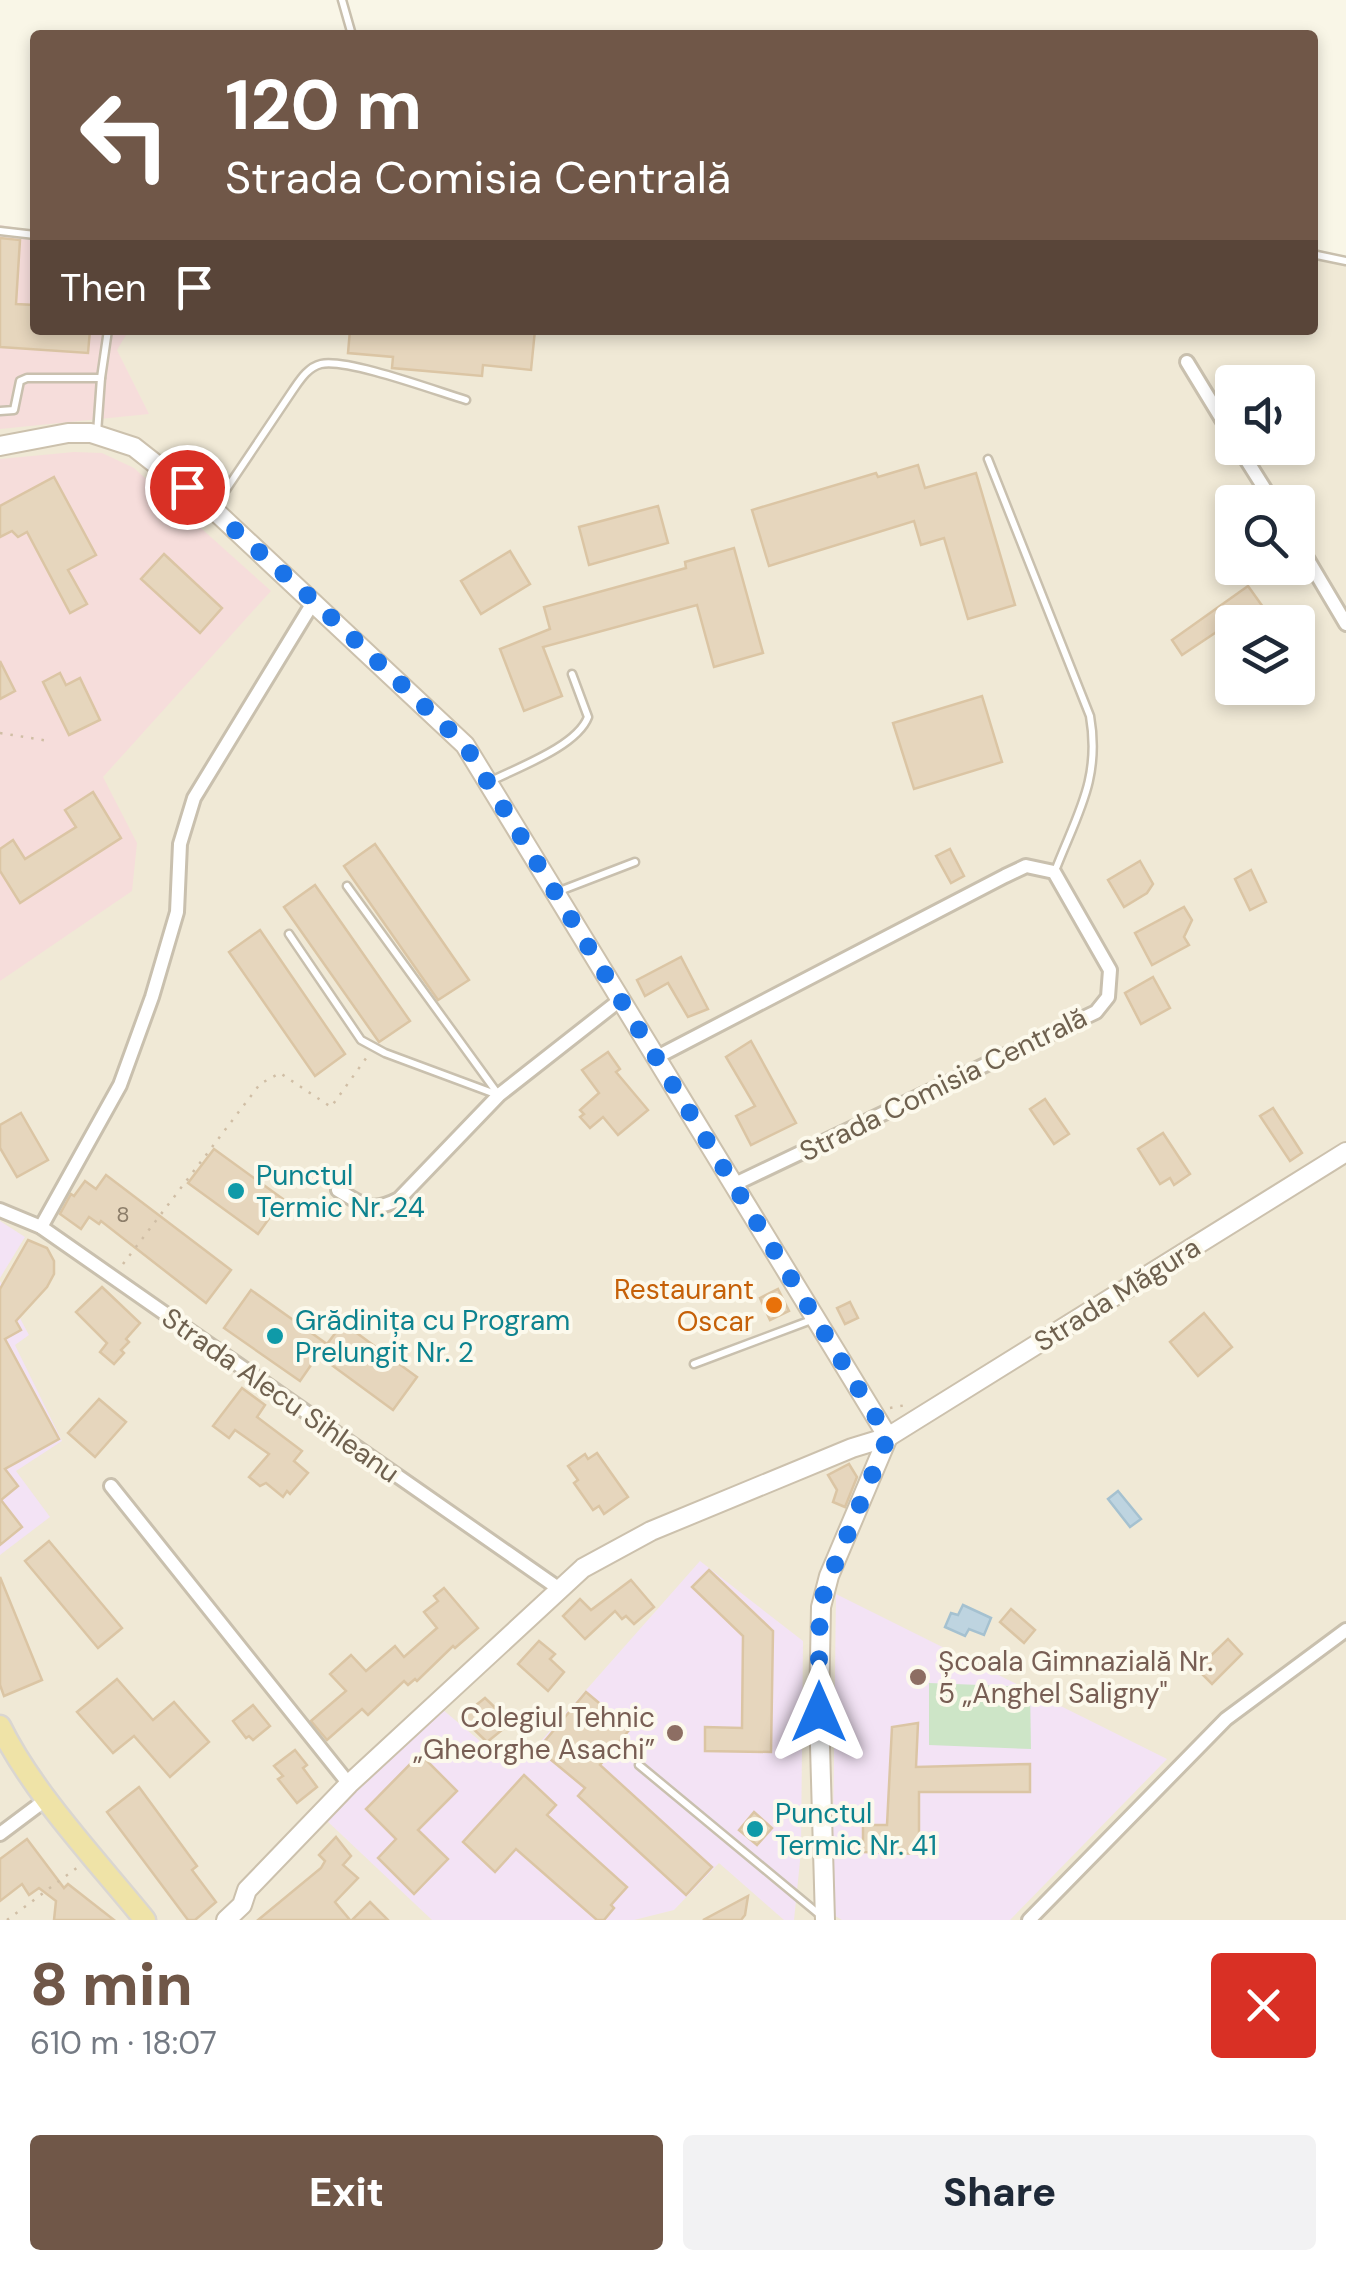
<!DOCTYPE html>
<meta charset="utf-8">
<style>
:root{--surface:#fff;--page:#f2f2f3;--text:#1f2937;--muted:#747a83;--accent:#705748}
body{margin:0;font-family:"DM Sans",sans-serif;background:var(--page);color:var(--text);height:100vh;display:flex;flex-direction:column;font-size:38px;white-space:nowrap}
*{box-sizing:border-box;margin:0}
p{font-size:32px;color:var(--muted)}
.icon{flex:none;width:55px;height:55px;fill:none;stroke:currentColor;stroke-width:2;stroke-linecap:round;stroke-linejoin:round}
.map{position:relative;height:1920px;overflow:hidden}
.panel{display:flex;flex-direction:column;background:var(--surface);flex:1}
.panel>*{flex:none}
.banner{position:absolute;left:30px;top:30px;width:1288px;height:305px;border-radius:10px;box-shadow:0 5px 15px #0003;background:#705748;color:#fff;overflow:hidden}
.controls{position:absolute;left:1215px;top:365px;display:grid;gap:20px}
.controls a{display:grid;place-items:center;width:100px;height:100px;border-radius:10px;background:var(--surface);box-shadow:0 5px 15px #0003;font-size:50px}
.pin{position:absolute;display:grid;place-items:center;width:85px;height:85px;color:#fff;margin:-42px;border:5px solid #fff;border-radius:50%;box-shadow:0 2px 10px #0007}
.me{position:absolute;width:110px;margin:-55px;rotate:0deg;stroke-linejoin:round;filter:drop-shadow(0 0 8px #0008)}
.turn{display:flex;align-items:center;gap:35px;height:210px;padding:0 30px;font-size:45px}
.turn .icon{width:130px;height:130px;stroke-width:2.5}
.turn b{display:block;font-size:70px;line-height:85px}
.then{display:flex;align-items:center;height:95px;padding:0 30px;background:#0003;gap:20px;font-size:38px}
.round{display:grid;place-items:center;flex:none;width:105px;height:105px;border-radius:10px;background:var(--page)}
.overview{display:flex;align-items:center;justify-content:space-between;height:170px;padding:0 30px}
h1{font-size:60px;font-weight:800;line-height:75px;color:var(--accent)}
.primary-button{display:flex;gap:20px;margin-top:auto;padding:20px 30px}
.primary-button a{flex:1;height:115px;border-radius:10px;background:var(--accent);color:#fff;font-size:40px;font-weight:800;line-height:115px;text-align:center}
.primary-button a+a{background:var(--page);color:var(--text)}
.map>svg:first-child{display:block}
.residential{fill:#f0e9d6;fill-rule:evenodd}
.education{fill:#f3e3f5}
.medical{fill:#f6dddb}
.green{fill:#cde5c7}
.water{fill:#bed4e0;stroke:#a5c1d0;stroke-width:2.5}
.building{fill:#e6d6bd;stroke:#dbc5a4;stroke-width:2.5}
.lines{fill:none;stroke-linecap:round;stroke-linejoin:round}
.lane-casing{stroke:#c9c0ae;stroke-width:11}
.street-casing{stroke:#c9c0ae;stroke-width:18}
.secondary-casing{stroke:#ccc1ad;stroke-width:22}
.primary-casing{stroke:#dad6d1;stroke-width:25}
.path{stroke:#d0bea5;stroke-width:2.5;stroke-dasharray:2.5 8;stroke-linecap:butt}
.lane{stroke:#fff;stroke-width:6}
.street{stroke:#fff;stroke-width:12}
.secondary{stroke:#fff;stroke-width:18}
.primary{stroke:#efe3a7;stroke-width:20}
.route{stroke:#1a73e8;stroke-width:18;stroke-dasharray:0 32.4}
.culture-dot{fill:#0f9aa8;stroke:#fcf9ec;stroke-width:4}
.food-dot{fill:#e8710a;stroke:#fcf9ec;stroke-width:4}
.education-dot{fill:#8d6e63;stroke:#fcf9ec;stroke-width:4}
.labels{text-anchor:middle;stroke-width:8;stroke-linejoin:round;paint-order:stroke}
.number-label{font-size:22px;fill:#8d7e6a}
.street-label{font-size:28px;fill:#6f614f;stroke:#fcf9ec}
.culture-label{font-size:28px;fill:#0d838f;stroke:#fcf9ec;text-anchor:start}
.food-label{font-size:28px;fill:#c56008;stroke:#fcf9ec;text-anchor:end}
.education-label{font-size:28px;fill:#785e54;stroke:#fcf9ec;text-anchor:start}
</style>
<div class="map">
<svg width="1346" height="1920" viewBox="0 0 1346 1920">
<rect width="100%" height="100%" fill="#f9f6e7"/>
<!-- residential -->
<path class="residential" d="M1313,248L1346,257V1920H0V258L35,330H1312ZM1232,382H1298V448H1232ZM1232,502H1298V568H1232ZM1232,622H1298V688H1232Z"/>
<!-- education -->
<g class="education">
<path d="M0,1221L25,1237L0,1278Z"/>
<path d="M0,1281L29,1335L15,1345L62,1441L16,1471L50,1517L0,1555Z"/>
<path d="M700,1561L803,1641L801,1851L794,1920H784L719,1863L674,1910L634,1920H432L325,1819L442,1709L512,1768L526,1758Z"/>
<path d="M836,1594L1167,1759L1010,1920H842L832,1914Z"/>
</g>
<!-- medical -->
<g class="medical">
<path d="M0,225L35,231V330H129L117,350L149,414L0,429Z"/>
<path d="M74,452L102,453L134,468L271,591L103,777L137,843L132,891L0,981V459Z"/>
</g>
<!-- green -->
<path class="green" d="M929,1683L1030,1687L1031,1749L929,1745Z"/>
<!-- water -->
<g class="water">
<path d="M1118,1491L1141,1519L1130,1527L1108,1499Z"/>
<path d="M963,1605L991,1618L984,1635L969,1629L965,1636L945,1627L951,1613L958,1615Z"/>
</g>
<!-- building -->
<g class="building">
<path d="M0,238L20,240L16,304L35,305V330H90L88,353L0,347Z"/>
<path d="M350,330H535L531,370L483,365L482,376L392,368L393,357L348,353Z"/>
<path d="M918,465L925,488L976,473L1015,605L968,619L944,538L921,545L914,521L769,566L752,510L876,473L878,477Z"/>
<path d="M54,477L96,555L68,570L87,604L70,613L27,532L18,537L12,531L0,537V506Z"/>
<path d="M658,506L668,543L589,565L579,527Z"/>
<path d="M734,548L763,653L714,667L697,605L543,647L562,696L524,711L500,649L550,629L544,607L686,568L685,562Z"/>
<path d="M510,551L530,584L481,614L461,581Z"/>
<path d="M164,554L222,608L200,633L141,579Z"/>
<path d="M1248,586L1263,607L1253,614L1259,622H1232V639L1224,627L1182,655L1172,640Z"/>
<path d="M0,661L15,691L0,699Z"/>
<path d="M60,673L66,685L80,678L100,720L69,735L43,682Z"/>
<path d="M982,696L1002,762L914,789L893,723Z"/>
<path d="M93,792L121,838L20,903L0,871V849L13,840L25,859L76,827L65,810Z"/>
<path d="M375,844L469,980L438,1000L344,866Z"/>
<path d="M950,849L964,876L951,883L936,856Z"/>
<path d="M1140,861L1153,884L1147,893L1124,907L1108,880Z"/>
<path d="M1251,870L1266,902L1250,910L1235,879Z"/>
<path d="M315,885L410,1021L379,1042L284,907Z"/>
<path d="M1184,907L1192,920L1184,937L1189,945L1152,965L1135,933Z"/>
<path d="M260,930L345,1054L315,1076L229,952Z"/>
<path d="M681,957L708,1009L688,1017L668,983L645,996L637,980Z"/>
<path d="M1153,977L1170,1008L1141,1024L1125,993Z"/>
<path d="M751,1041L796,1123L751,1145L736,1116L755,1106L726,1057Z"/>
<path d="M608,1052L620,1069L616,1072L648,1110L618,1135L603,1117L590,1128L580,1117L584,1114L580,1110L599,1093L582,1070Z"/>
<path d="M1045,1099L1069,1134L1054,1144L1030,1109Z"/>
<path d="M1273,1108L1302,1153L1290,1161L1260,1116Z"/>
<path d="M21,1113L48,1160L17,1177L0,1148V1125Z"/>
<path d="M1163,1133L1190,1174L1174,1185L1170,1178L1160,1184L1138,1149Z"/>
<path d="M214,1149L283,1199L258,1234L188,1183Z"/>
<path d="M106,1175L231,1270L206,1303L101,1221L99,1224L89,1217L81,1229L60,1214L71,1194L74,1196L85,1181L96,1189Z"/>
<path d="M28,1240L47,1248L54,1261V1274L47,1287L16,1321L21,1330L5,1339L59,1439L5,1469L18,1486L1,1500L22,1527L0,1545V1289Z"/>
<path d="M102,1287L140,1323L126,1339L129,1342L121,1350L124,1353L114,1364L100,1352L107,1343L76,1312Z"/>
<path d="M778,1289L789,1311L770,1320L760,1298Z"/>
<path d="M251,1290L327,1344L343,1323L417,1377L393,1410L318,1355L300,1381L224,1328Z"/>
<path d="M850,1302L858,1318L845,1324L837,1308Z"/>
<path d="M1204,1313L1232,1347L1198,1376L1170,1342Z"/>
<path d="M242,1388L265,1405L257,1417L302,1451L294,1461L308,1473L290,1494L287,1491L283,1497L266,1483L260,1486L249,1477L269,1454L235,1430L229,1438L213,1426Z"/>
<path d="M99,1399L126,1422L95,1457L68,1433Z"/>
<path d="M597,1453L628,1497L604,1514L599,1506L593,1510L574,1483L578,1480L568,1466L585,1454L588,1459Z"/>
<path d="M849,1464L857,1477L845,1507L833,1502L837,1490L828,1475Z"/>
<path d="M49,1541L122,1628L98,1648L25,1561Z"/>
<path d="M709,1570L773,1631L771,1752L705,1751V1727L742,1728L743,1636L692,1587Z"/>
<path d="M0,1577L42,1680L4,1696L0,1685Z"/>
<path d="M631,1580L654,1607L634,1624L626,1616L622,1619L615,1611L585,1639L563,1616L580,1599L591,1610Z"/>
<path d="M444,1588L478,1628L455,1648L453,1646L417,1681L415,1679L408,1685L404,1681L368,1715L362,1709L327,1740L311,1721L346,1691L330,1674L351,1655L366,1671L395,1646L404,1657L437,1628L424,1612L438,1601L434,1596Z"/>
<path d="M1011,1609L1035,1630L1024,1643L1000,1622Z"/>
<path d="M1228,1639L1242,1654L1212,1684L1197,1669Z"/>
<path d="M539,1641L555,1654L550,1659L564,1672L548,1691L518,1664Z"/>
<path d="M117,1679L153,1720L174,1702L209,1742L170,1777L134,1736L113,1753L77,1712Z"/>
<path d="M586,1692L630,1729L600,1765L712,1867L686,1895L578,1796L585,1788L538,1749Z"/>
<path d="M485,1698L507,1719L504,1723L507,1726L487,1742L461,1717Z"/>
<path d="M253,1705L270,1726L253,1740L249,1736L246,1738L233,1721Z"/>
<path d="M918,1723L916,1767L1030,1764V1792H919V1854L863,1852V1825H887L892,1727Z"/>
<path d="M295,1750L307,1765L303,1768L317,1787L297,1803L278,1779L283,1776L274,1766Z"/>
<path d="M420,1754L457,1791L418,1830L448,1859L414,1894L378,1858L396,1839L366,1809Z"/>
<path d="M524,1775L556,1805L547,1815L627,1887L611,1905L614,1908L604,1920H597L516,1849L495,1872L463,1842Z"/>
<path d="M139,1787L197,1866L192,1870L216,1902L195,1920H188L107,1812Z"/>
<path d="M754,1812L772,1828L757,1845L739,1830Z"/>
<path d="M336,1837L351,1856L343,1865L358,1878L335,1902L350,1920H258L321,1868L325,1861L319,1855Z"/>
<path d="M27,1839L64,1888L68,1884L114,1920H54L56,1901L39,1888L29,1895L22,1884L0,1901V1859Z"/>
<path d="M748,1896L745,1915L741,1920H703Z"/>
<path d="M370,1902L388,1920H352Z"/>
</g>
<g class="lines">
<defs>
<g id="lane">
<path d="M342,0L352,35"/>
<path d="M0,231L35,235"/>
<path d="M1312,254L1346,261"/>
<path d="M101,378L108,330"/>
<path d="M0,411L14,410L20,381L27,378H101L97,433"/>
<path d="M988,459L1090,716C1101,779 1077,814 1055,871"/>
<path d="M215,506L293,390C300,380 308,367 321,364C347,358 436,391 466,400"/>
<path d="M491,781C519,767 577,746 588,717L572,674"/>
<path d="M347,886L498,1094"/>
<path d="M557,892L635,862"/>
<path d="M289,934L361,1040L385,1053L498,1095"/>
<path d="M694,1364L814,1319"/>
<path d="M639,1765L820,1915"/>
</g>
<g id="street">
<path d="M1187,362L1232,436"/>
<path d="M1239,448L1273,502"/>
<path d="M1298,543L1346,624"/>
<path d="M657,1057L1005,876L1026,866L1054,872L1110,970L1108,997L1096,1012L733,1185"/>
<path d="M338,1190C363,1205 370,1214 399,1199L499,1095L620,1000"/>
<path d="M0,1210L41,1227L558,1588"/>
<path d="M41,1227L120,1085L152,997L177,912L180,844L194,798L314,601"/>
<path d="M111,1486L349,1784"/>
<path d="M0,1834L48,1798"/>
<path d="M1029,1920L1226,1719L1346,1630"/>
</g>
<g id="secondary">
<path d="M0,446L68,433H91L134,447L213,509L465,745L888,1437"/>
<path d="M226,1920L242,1905L247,1890L349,1784L583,1568L651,1531L852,1448L888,1437L1346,1152"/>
<path d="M825,1920L819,1711L821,1607L829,1576L888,1437"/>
</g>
<path id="primary" d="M0,1726C32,1792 98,1862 145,1920"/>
</defs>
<!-- lane casing -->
<use href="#lane" class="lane-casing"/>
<!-- street casing -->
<use href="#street" class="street-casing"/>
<!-- secondary casing -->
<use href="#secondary" class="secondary-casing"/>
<!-- primary casing -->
<use href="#primary" class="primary-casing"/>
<!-- path -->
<g class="path">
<path d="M0,733L49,741"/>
<path d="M123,1264L260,1084L280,1073L331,1107L367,1057"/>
<path d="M890,1408L906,1405"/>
<path d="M7,1920L78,1867"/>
</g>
<!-- lane -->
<use href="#lane" class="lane"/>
<!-- street -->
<use href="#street" class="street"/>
<!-- secondary -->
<use href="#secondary" class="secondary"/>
<!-- primary -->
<use href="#primary" class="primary"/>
</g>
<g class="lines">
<!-- route -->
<path class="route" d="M187,487L314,601L465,745L888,1437L824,1591L819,1631V1712"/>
</g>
<!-- markers -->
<g class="culture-dot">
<circle cx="236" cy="1191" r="10"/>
<circle cx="275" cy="1336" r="10"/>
<circle cx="755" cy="1829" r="10"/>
</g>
<circle class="food-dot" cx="774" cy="1305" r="10"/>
<g class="education-dot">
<circle cx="918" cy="1677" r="10"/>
<circle cx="675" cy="1733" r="10"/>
</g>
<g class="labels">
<!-- number labels -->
<g class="number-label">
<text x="123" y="1222">8</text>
</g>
<!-- street labels -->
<g class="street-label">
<text transform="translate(943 1084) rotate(-26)" y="10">Strada Comisia Centrală</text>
<text transform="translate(1117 1294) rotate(-32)" y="10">Strada Măgura</text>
<text transform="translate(281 1395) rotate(35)" y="10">Strada Alecu Sihleanu</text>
</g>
<!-- culture labels -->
<g class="culture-label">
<text x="256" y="1185">Punctul<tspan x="256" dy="32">Termic Nr. 24</tspan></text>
<text x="295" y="1330">Grădinița cu Program<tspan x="295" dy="32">Prelungit Nr. 2</tspan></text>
<text x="775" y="1823">Punctul<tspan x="775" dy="32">Termic Nr. 41</tspan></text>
</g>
<!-- food labels -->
<g class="food-label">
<text x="754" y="1299">Restaurant<tspan x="754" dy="32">Oscar</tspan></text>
</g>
<!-- education labels -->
<g class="education-label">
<text x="938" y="1671">Școala Gimnazială Nr.<tspan x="938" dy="32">5 „Anghel Saligny"</tspan></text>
<text x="655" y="1727" text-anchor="end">Colegiul Tehnic<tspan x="655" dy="32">„Gheorghe Asachi”</tspan></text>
</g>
</g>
</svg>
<div class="controls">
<a><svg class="icon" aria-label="sound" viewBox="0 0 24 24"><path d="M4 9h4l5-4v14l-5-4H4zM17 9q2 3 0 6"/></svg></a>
<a><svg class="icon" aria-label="search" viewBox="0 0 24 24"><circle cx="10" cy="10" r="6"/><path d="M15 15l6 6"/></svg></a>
<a><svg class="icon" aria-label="layers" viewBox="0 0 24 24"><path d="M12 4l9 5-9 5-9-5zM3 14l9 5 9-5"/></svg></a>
</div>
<div class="pin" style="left:187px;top:487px;background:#d93025"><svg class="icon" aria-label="arrive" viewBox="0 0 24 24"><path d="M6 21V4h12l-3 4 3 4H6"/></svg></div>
<svg class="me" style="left:819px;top:1712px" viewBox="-20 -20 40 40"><path d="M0-17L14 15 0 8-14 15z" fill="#1a73e8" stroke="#fff" stroke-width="4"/></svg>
<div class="banner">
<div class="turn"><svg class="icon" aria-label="left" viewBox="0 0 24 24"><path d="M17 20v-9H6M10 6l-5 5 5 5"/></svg><div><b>120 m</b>Strada Comisia Centrală</div></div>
<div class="then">Then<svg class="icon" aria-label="arrive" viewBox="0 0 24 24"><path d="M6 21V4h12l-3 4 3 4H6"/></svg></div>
</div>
</div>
<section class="panel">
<div class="overview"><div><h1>8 min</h1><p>610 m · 18:07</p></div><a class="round" style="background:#d93025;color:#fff"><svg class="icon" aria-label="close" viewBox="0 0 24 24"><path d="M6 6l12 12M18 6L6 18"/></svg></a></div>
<div class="primary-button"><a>Exit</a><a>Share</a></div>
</section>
